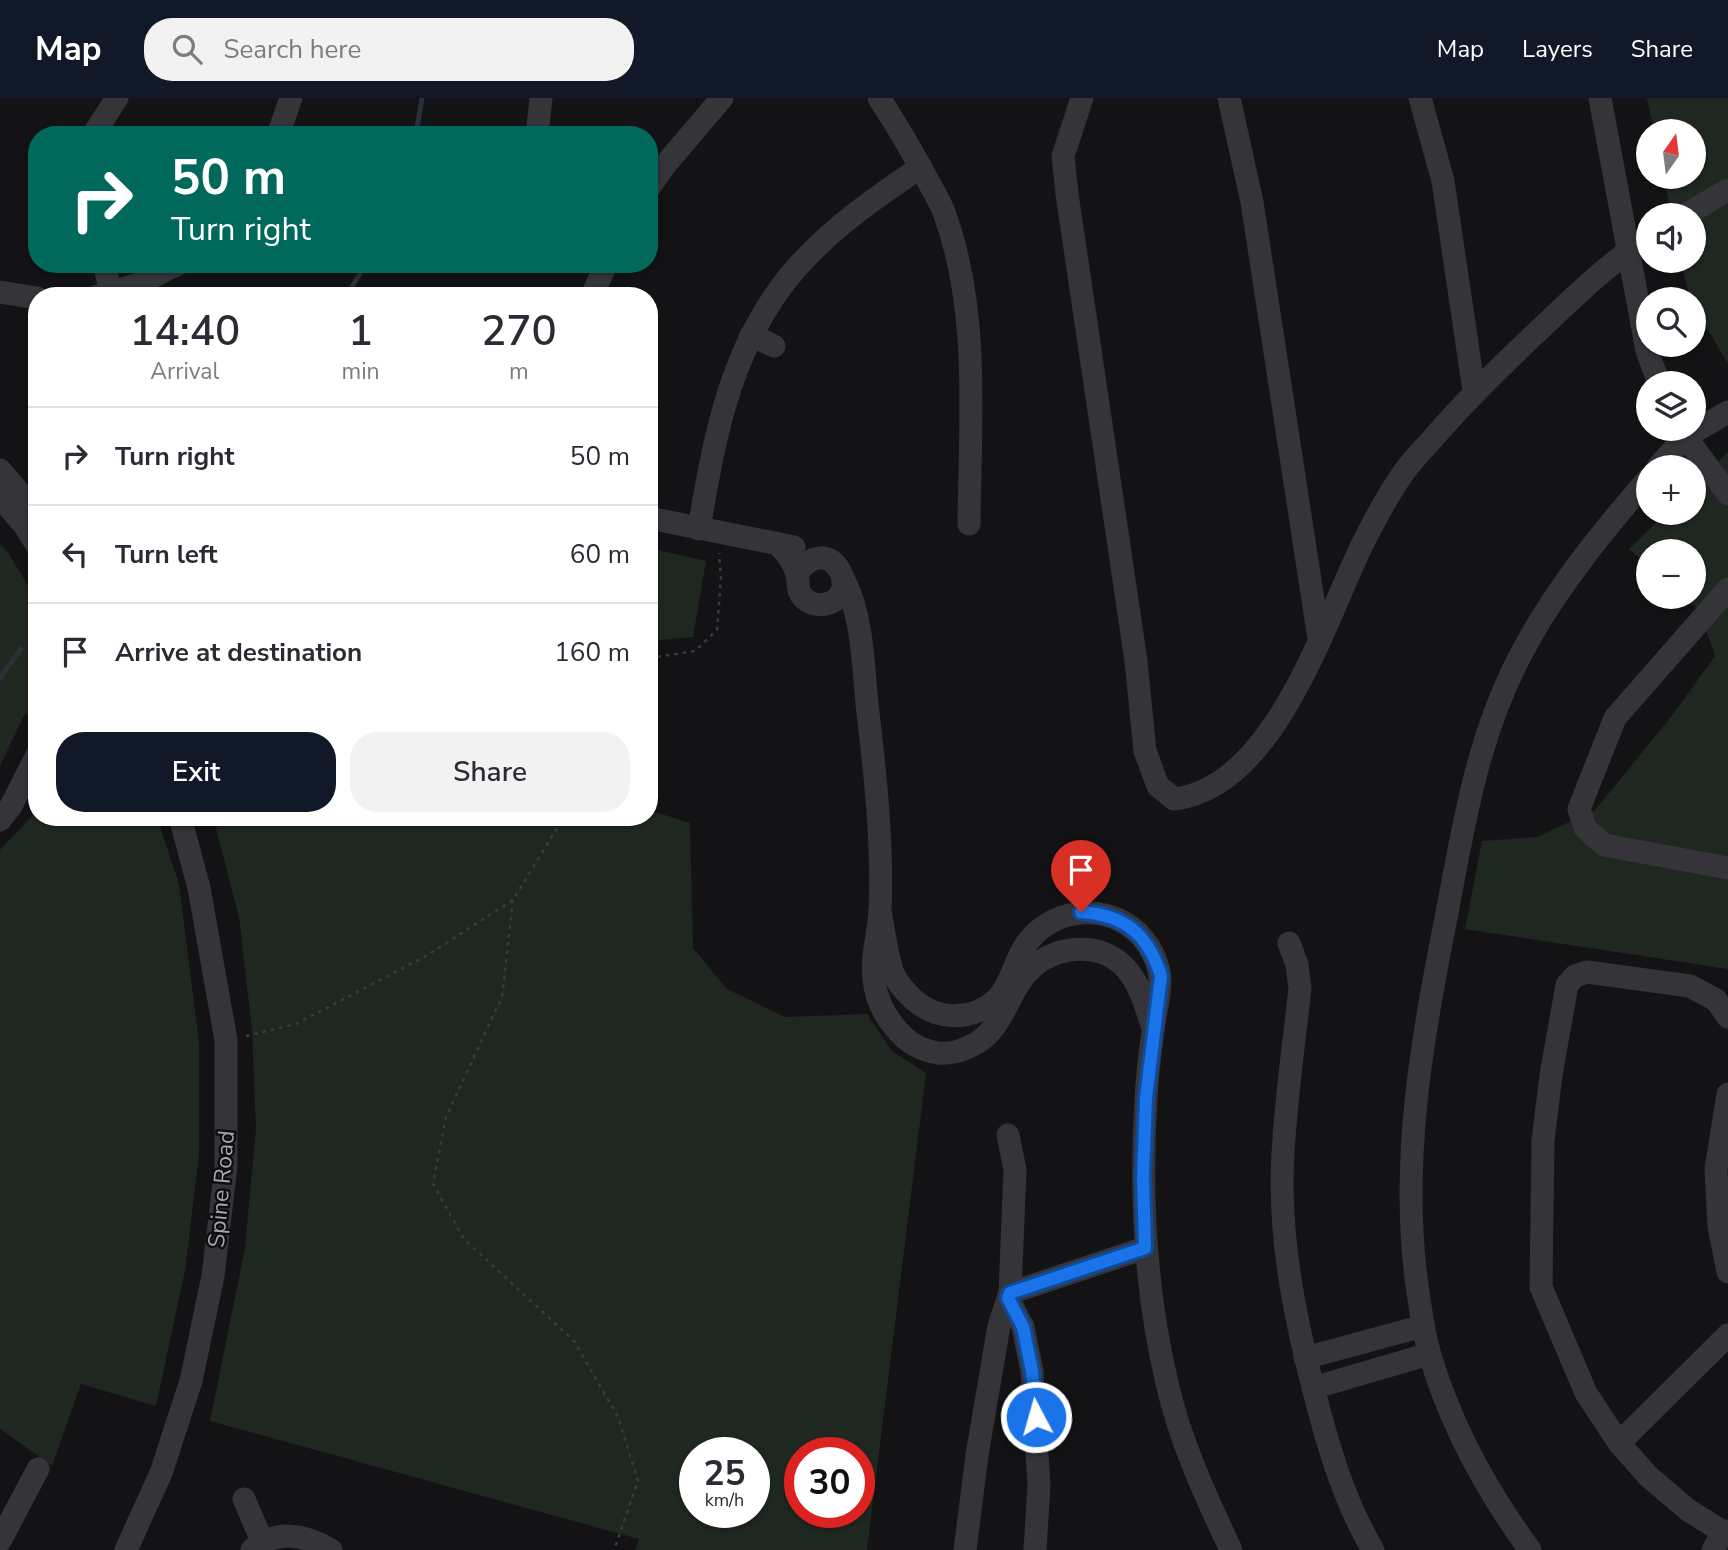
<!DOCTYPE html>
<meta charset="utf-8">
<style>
:root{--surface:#fff;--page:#f2f2f3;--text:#2b2b33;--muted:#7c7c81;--line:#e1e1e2;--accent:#111827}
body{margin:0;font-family:"Nunito Sans",sans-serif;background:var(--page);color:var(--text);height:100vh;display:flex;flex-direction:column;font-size:26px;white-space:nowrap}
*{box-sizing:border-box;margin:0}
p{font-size:23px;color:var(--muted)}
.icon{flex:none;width:38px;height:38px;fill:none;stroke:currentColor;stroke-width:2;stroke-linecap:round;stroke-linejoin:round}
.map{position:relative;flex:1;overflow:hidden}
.drawer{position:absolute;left:28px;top:189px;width:630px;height:539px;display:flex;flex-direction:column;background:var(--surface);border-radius:28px;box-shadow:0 2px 5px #0004}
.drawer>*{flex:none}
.top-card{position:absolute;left:28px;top:28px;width:630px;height:147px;border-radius:28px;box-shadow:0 2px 5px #0004;background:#00695c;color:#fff;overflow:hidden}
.needle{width:46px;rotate:14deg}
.fabs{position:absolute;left:1636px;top:21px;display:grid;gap:14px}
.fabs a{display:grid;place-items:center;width:70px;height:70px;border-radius:50%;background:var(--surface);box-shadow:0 2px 5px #0004;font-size:35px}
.speed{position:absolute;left:679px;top:1339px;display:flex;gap:14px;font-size:35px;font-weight:700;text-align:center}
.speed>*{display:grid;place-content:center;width:91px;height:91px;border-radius:50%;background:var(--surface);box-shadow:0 2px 5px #0004;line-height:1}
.speed small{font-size:18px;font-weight:400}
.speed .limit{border:10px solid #d22;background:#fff;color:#111}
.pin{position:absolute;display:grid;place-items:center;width:60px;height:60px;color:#fff;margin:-72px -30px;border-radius:50% 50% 50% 0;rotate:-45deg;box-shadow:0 0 7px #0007}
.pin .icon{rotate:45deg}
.me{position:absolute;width:77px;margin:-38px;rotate:354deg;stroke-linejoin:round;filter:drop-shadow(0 0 5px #0008)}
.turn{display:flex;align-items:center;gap:24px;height:147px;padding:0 28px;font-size:32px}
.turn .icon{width:91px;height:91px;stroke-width:2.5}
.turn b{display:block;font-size:49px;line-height:60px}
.eta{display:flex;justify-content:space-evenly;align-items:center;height:119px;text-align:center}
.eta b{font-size:42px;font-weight:600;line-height:49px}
.button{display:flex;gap:14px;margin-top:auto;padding:14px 28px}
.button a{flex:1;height:80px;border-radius:28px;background:var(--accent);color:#fff;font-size:28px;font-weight:600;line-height:80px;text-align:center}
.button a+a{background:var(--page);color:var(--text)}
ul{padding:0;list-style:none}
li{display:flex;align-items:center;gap:21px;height:98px;padding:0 28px;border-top:2px solid var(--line)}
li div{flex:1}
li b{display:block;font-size:26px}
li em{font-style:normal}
header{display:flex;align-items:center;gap:42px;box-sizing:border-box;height:98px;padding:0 35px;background:var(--accent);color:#fff}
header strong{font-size:33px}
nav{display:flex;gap:38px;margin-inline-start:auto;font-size:24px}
.search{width:490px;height:63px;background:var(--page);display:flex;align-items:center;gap:18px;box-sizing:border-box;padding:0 24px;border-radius:28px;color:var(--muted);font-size:26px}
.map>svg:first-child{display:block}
.green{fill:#1f2721;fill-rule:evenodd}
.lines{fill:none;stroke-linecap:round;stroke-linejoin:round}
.stream{stroke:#2a2f38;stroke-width:5}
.path{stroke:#3a3b40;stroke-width:2.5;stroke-dasharray:3.5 5;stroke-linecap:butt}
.minor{stroke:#343439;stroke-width:23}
.route-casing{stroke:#114b97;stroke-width:18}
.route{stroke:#1a73e8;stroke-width:12}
.labels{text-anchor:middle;stroke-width:5;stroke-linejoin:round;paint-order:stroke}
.street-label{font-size:23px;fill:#a5a7b5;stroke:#0e0e0f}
</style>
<header>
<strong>Map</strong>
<div class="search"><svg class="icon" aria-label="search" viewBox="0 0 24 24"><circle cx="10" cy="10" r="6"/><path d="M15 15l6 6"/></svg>Search here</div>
<nav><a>Map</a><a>Layers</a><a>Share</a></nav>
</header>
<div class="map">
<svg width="1728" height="1452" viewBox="0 0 1728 1452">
<rect width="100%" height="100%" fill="#131315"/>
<!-- green -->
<g class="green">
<path d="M1647,0H1728V266L1694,208V201H1690L1681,163H1694V117H1671L1664,79H1694V33H1654Z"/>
<path d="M1728,354V871L1465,831L1482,743L1537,739L1595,712L1671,619L1715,558L1699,512L1684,499H1694V453H1648V468L1629,451L1666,415H1694V388Z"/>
<path d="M0,446L9,456L37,503V608L23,619L0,668Z"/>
<path d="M649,450L706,463L693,539L649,543Z"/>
<path d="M649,712L690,725L693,850L727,891L785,919L867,916L892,953L926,975L867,1452H635L639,1441L210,1323L245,1150L256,1030L252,931L239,819L213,719H649ZM695,1354H754V1414H695ZM859,1354V1414H800V1354Z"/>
<path d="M37,713V719H157L179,786L199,944V1057L185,1173L156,1308L81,1286L52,1368L0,1331V752Z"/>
</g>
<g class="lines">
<!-- stream -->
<g class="stream">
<path d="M416,37L422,0"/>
<path d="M346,198L366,166"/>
<path d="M0,580L21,551"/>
</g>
<!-- path -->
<g class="path">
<path d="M649,560L695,553L717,532L721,479L719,455"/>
<path d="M513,802L502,899L446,1019L433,1086L464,1141L574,1243L618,1319L638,1383L614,1452"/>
<path d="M246,938L296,926L426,858L513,802L564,719"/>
</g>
<!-- minor -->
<g class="minor">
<path d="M879,0C897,27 913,55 928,83C934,94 941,105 945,117C980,215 970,323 969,426"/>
<path d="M1082,0L1063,58L1067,96L1136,563L1145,653L1158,688L1174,701C1274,690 1324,525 1362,447C1374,423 1388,396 1404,374C1413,361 1425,350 1435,338C1467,301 1500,269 1535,236C1571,202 1607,166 1648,140"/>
<path d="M1229,0L1252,104L1319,541"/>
<path d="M1420,0L1443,83L1474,293"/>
<path d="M1600,0L1647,253L1659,285"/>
<path d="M93,37L117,0"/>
<path d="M278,37L291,0"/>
<path d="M537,37L541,0"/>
<path d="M649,90L665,67L722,0"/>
<path d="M1685,117L1728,92"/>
<path d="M104,166L112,198"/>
<path d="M0,194L37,200"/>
<path d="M98,198L136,187L178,166"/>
<path d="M592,198L606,166"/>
<path d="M751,237L774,248"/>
<path d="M1680,331L1728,396"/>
<path d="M1658,369L1685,339L1728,314"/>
<path d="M0,372L37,415"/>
<path d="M0,399L25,428L37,447"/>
<path d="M649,420L794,449"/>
<path d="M699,431C712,351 727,268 774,199C810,145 867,105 921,69"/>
<path d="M778,446C786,455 792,462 796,473C800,484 795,494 806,502C812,506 819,508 826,506C866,496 828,430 797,476"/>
<path d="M844,482C863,520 863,566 867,606C875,674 883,745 880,813C879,835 871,858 874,881C876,901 884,918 898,933C909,946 921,952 938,955C952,956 961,953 973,947C1006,930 1007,891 1033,869C1061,844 1109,844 1131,877C1142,892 1147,913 1153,930"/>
<path d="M1728,491L1615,620L1579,711L1585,730L1604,747L1728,770"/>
<path d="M0,722L11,708L37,657"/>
<path d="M880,813C884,833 886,855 893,875C896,882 902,890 908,896C932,922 969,926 997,901C1012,886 1014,862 1027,845C1056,805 1120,804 1148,847C1169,880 1157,898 1153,933C1150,955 1147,979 1146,1001C1140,1097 1145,1192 1167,1285C1180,1343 1206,1399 1231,1452"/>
<path d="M1289,845L1297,867L1300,890C1294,945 1286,1000 1283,1055C1278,1135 1294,1216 1314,1293C1328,1348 1344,1403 1373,1452"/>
<path d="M1728,919L1716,902L1690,888L1587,874L1575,878L1567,887L1551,977L1543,1043L1541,1189L1586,1295L1619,1345L1648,1378L1688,1412L1728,1437"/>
<path d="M1728,996L1716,1071L1719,1129L1728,1174"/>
<path d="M1010,1195L1145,1150"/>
<path d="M1008,1200L1023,1229L1032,1273L1039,1388L1035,1452"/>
<path d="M1305,1260L1423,1228"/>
<path d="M1313,1290L1429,1256"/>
<path d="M1619,1345L1728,1237"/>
<path d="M244,1401L262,1443"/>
<path d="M0,1443L38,1371"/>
<path d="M126,1452L161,1375L191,1283L213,1178L226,1068V942L199,790L180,719"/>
<path d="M252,1452C276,1431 305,1436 331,1452"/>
<path d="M965,1452L977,1357L999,1228L1010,1195L1015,1072L1008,1037"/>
<path d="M1530,1452C1486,1392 1451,1328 1430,1257C1424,1237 1421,1215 1418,1194C1399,1068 1422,939 1447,815C1463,730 1477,642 1517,564C1550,498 1600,436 1648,381"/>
<path d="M1713,1452L1723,1434L1728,1433"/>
</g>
</g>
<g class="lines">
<defs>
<path id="route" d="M1036,1319L1032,1273L1023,1229L1008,1200L1010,1195L1145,1150L1143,1079L1146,1000L1161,878C1148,836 1125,817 1081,814"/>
</defs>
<!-- route casing -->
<use href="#route" class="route-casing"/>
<!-- route -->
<use href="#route" class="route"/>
</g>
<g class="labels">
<!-- street labels -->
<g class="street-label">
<text transform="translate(221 1091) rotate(-85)" y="8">Spine Road</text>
</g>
</g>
</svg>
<div class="fabs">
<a><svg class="needle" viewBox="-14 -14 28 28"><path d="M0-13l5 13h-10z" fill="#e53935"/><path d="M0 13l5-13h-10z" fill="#7c7c81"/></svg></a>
<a><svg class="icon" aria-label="sound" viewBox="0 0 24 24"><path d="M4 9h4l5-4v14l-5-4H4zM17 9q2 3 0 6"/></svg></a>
<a><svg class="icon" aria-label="search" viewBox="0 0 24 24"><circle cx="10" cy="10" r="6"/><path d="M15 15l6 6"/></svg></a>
<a><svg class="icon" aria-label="layers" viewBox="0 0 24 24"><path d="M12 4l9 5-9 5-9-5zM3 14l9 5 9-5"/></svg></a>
<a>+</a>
<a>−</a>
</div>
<div class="speed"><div>25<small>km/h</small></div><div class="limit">30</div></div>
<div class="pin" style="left:1081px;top:814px;background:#d93025"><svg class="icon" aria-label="arrive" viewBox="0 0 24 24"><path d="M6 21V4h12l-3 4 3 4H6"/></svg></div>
<svg class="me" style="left:1036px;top:1319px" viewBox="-20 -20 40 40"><circle r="17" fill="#1a73e8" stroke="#fff" stroke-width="3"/><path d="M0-11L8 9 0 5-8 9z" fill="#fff"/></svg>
<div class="top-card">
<div class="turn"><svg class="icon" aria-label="right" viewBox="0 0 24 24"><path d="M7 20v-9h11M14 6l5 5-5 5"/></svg><div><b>50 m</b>Turn right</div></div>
</div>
<section class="drawer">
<div class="eta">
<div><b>14:40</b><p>Arrival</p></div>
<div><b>1</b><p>min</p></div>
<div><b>270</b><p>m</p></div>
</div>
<ul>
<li><svg class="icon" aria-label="right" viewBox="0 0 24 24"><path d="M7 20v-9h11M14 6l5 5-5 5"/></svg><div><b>Turn right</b></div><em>50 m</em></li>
<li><svg class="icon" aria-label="left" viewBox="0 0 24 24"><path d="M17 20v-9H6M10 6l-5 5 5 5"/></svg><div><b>Turn left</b></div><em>60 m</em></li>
<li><svg class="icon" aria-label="arrive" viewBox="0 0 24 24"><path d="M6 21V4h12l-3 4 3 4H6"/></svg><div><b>Arrive at destination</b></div><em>160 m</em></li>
</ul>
<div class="button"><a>Exit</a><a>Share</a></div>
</section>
</div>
